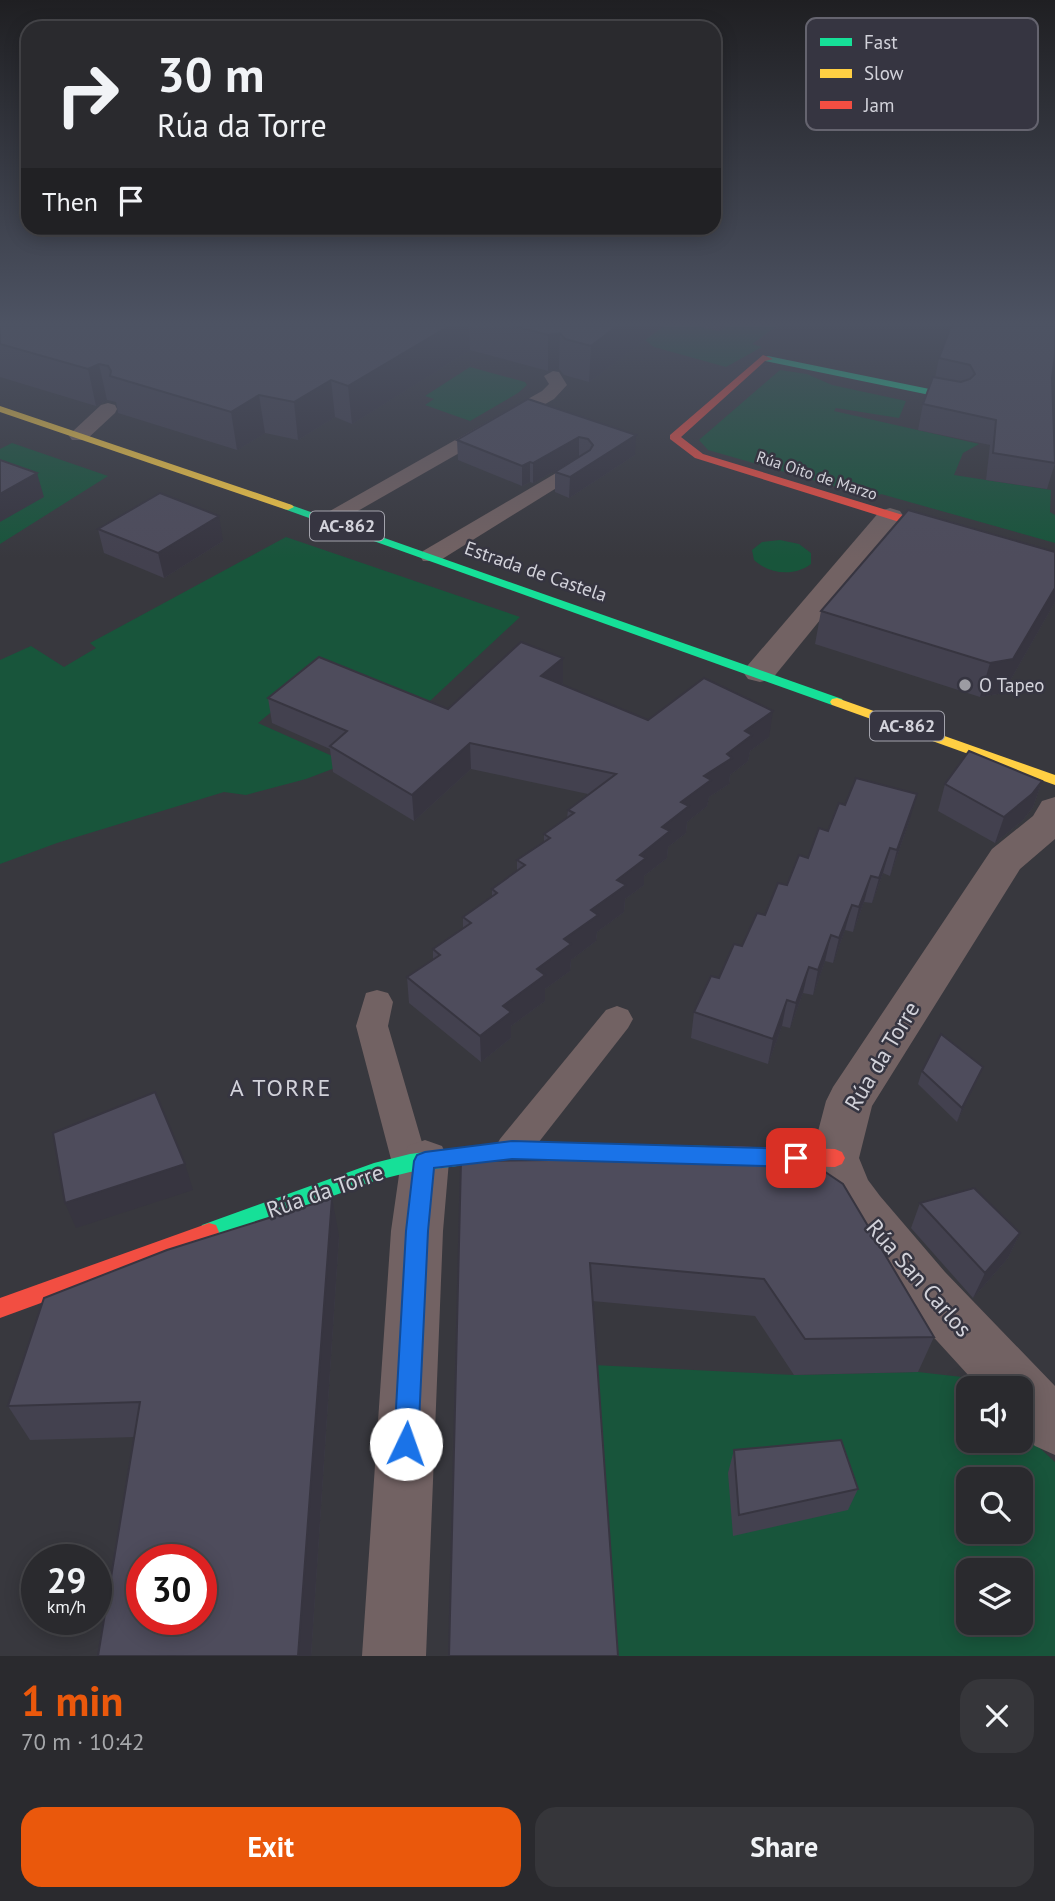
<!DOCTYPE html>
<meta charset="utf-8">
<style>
:root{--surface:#2a2a2e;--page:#36363a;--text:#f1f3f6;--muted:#a5a7aa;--line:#46464a;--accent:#ea580c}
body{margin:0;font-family:"PT Sans",sans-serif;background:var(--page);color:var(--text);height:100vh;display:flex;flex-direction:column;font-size:26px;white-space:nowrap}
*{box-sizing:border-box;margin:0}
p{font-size:23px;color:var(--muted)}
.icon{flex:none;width:38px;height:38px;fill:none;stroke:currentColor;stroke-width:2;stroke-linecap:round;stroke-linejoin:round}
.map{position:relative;height:1656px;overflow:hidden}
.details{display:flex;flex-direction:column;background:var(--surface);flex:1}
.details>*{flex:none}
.guide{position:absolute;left:21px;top:21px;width:700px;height:214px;border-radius:21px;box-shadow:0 4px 18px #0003,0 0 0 2px var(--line);background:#2a2a2e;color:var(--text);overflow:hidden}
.fabs{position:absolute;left:956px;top:1376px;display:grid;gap:14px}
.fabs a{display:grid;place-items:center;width:77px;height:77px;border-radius:14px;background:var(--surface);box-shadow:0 4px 18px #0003,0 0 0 2px var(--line);font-size:35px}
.speed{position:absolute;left:21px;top:1544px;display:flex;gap:14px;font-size:35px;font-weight:700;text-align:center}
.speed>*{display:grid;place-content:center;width:91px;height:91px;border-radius:50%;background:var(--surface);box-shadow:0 4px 18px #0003,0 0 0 2px var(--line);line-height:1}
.speed small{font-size:18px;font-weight:400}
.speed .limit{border:10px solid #d22;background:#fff;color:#111}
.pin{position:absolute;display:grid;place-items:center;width:60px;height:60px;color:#fff;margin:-30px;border-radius:14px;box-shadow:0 4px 10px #0006}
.me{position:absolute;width:77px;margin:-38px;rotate:3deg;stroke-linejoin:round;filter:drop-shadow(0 0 5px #0008)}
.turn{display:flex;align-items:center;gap:24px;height:147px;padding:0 21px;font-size:32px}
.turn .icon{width:91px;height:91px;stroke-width:2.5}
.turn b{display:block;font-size:49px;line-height:60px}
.then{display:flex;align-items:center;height:66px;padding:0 21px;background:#0003;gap:14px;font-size:26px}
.round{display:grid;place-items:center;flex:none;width:74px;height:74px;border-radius:21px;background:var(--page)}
.summary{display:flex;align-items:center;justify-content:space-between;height:119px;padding:0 21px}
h1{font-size:42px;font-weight:800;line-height:52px;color:var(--accent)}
.primary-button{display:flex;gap:14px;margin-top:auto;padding:14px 21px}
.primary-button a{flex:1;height:80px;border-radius:21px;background:var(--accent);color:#fff;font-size:28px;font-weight:800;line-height:80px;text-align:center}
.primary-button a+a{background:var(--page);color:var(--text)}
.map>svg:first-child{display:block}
.green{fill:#18553b;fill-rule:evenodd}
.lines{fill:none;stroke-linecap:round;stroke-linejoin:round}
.lane{fill:#726263;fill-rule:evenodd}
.street{fill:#726263;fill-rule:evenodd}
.fast{fill:#16e098;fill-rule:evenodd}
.slow{fill:#ffcf43;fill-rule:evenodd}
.jam{fill:#f24e42;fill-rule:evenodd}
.wall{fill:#43414f}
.shaded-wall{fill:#373540}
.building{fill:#4e4c5c;stroke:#373540;stroke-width:2;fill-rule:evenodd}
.route{fill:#1a73e8;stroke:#114b97;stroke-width:2}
.poi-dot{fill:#9c9ca3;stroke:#363541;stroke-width:2.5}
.labels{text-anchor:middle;stroke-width:5;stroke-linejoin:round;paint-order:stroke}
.far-street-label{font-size:16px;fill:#d2d2da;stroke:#363541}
.shield{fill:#363541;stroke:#a3a3ac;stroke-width:2}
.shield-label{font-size:18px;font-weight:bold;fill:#d2d2da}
.street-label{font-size:19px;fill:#d2d2da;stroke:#363541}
.poi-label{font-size:19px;fill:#d2d2da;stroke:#363541;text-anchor:start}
.near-street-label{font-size:23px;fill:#d2d2da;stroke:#363541}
.near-neighbourhood-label{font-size:24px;letter-spacing:2px;fill:#d2d2da;stroke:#363541}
.key{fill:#363541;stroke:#65646f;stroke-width:2}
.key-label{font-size:19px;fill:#d2d2da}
</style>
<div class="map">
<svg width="1055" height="1656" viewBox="0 0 1055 1656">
<rect width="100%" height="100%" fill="#38383e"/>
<!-- green -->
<g class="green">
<path d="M664,326H698L719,331L726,326H777L752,344L762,347L726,367L654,347L645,340Z"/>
<path d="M470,367L525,382L527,385L518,393L470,421L425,405L434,399L425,396Z"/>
<path d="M780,370L807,374L832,385L906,401L899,418L836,408L834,411L979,444L963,453L954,475L1051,490L1050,512L1055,515V543L881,494L875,498L708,450L699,440Z"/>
<path d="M12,443L108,476L0,544V449Z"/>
<path d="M286,537L520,617L417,713L320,672L258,723L348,763L306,779L246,795L224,792L57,843L0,864V660L31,646L64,667L96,648L90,643Z"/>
<path d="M780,540L799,544L811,553V564C794,577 769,574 754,560L752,550L762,542Z"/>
<path d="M593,1365L794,1375L918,1372L962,1377L974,1388H968V1440H1020V1430L1055,1462V1656H612ZM968,1479H1020V1531H968ZM968,1570H1020V1622H968Z"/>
</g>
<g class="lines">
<!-- lane -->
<g class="lane">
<path d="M553,371L559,372L567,385L554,399L335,524H321L317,520L321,516L542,391L549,384L544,376Z"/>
<path d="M108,403L115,405L117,409L115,413L86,440H72L69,436L72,432L101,405Z"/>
<path d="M580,459L587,461L590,465L587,469L439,561H423L420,556L423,551Z"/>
<path d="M377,990L388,993L393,1002L388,1026L428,1163L423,1174L410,1178L397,1174L392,1163L356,1026L366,993Z"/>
<path d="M617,1006L628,1010L633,1019L628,1028L524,1161L512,1165L500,1161L494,1150L500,1139L606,1010Z"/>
</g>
<!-- street -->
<g class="street">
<path d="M890,508L900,511L904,517L772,679L760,682L748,679L743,672L748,665L880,511Z"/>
<path d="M1055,797V839L1020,869L872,1106L859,1158L868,1180L880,1196L945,1272L1055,1386V1455L1035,1446L1020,1431V1388H980L907,1308L830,1208L811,1158L826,1101L833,1087L992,849L1033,816L1042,801Z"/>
<path d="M425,1140L442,1146L449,1161L443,1231L426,1656H362L391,1231L401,1161L408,1146Z"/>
</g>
<!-- fast -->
<g class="fast">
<path d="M768,356L954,394L959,397L954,400L765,361V357Z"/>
<path d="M288,504L842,699L844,702L842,705H832L284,509L282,507Z"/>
<path d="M512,1141L709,1146L716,1149L719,1155L716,1161L709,1164L512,1159L410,1172L374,1181L209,1241L202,1239L199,1232L202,1225L374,1163L410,1154Z"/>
</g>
<!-- slow -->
<g class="slow">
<path d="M0,406L292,505L294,507L288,510L284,509L0,412Z"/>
<path d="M837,698L1055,775V785L832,705L830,702L832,699Z"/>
</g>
<!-- jam -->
<g class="jam">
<path d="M763,355L773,359L765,361L681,437L703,454L952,530V536H944L695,458L670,439V435Z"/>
<path d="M709,1146L835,1149L842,1152L845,1158L842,1164L835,1167L709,1164L702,1161L699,1155L702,1149Z"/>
<path d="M209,1223L216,1225L219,1232L216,1239L0,1318V1298Z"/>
</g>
</g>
<!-- wall -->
<g class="wall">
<path d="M0,326H663L589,382L564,375L559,369L548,371L470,350L352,424L335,417L298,440L265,433L237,450L118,413L116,402L107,400L96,406L0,377Z"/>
<path d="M698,326H726L719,331Z"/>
<path d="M939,358L1052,378L1055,463L1047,489L986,480L990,445L918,430L923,404L935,378Z"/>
<path d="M528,399L635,455L569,498L555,492V472L579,457L533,483L530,482L522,486L458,460L457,440Z"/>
<path d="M98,529L223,541L164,578L104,553Z"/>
<path d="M1055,552V602L1003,693L980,697L815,644L821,611Z"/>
<path d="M563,658V683L561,685L648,720L769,737L750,751L748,761L730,775L729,784L709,797L707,806L687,822L686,833L668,847L667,858L644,876V885L625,899L624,912L597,932L596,941L571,960L570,971L545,989V1001L511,1026V1038L481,1062L409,1003L407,977L433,960V949L463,928V917L492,896V889L517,871V860L544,842V834L567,818L568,810L588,794L471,769L414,821L333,772L330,749L272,723L268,698L448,709Z"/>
<path d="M1042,781L1033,807L1023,820L995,843L938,811L945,784Z"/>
<path d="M845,805L910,819L890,876L883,873L872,903L864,902L853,932L845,930L833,963L825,961L813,995L803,993L790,1028L782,1026L768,1064L691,1038L694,1012L828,831Z"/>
<path d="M983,1067L977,1080L957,1122L918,1084L922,1071Z"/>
<path d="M461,1161L934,1337L918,1372L794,1375L755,1316L592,1301Z"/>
<path d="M920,1203L1020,1233L1008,1258L973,1298L911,1228Z"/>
<path d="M339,1236L311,1656L135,1437L30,1440L8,1406Z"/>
<path d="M734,1450L858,1489L848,1510L733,1536L728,1473Z"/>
</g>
<!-- shaded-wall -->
<g class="shaded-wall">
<path d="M449,326H469L470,350L352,424L348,386Z"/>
<path d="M617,326H663L589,382L591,346Z"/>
<path d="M720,326H726L719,331Z"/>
<path d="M560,333L559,369L548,371V335Z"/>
<path d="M99,364L107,400L96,406L88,369Z"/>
<path d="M331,380L335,417L298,440L294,402Z"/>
<path d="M259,395L265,433L237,450L231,412Z"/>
<path d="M636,435L635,455L569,498L570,477Z"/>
<path d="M579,437V457L533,483V463Z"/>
<path d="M530,462V482L522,486V466Z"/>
<path d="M37,473L44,497L0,522V494Z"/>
<path d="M219,516L223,541L164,578L158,553Z"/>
<path d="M1055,588V602L1003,693L980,697L990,663Z"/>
<path d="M563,658V683L541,702V676Z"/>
<path d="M773,711L769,737L750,751L748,761L730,775L729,784L709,797L707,806L687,822L686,833L668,847L667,858L644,876V885L625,899L624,912L597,932L596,941L571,960L570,971L545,989V1001L511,1026V1038L481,1062L480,1036L503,1006L591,910L640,855L681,802L704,776L727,754L745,731Z"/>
<path d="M470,743L471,769L414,821L412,795Z"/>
<path d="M1042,781L1033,807L1023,820L995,843L1004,817Z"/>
<path d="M917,794L910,819L890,876L897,850Z"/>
<path d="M890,848L883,873L872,903L879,878Z"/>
<path d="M871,876L864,902L853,932L859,907Z"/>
<path d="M852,905L845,930L833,963L839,938Z"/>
<path d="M831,935L825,961L813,995L818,970Z"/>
<path d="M809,967L803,993L790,1028L796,1003Z"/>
<path d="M787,1000L782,1026L768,1064L773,1039Z"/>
<path d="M983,1067L977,1080L957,1122L962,1108Z"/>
<path d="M185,1164L193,1190L76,1228L65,1203Z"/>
<path d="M332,1198L339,1236L311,1656H298Z"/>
<path d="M1020,1233L1008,1258L973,1298L985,1273Z"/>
</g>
<!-- building -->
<g class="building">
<path d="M0,326H449L348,386L331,380L294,402L259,395L231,412L110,376L111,371L108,366L99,364L88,369L0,344Z"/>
<path d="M514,326H617L591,346L565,339L560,333L548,335Z"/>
<path d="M951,326H1055V355L1052,378L1055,463L993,453L996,420L923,404L933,377L961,382L970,379L975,374L970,365L939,358Z"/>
<path d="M528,399L636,435L570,477L555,472L590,450L593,445L588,439L579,437L533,463L530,462L522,466L457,440Z"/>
<path d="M0,460L37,473L0,494Z"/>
<path d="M160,493L219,516L158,553L98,529Z"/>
<path d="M908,510L1055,552V588L1013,659L990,663L821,611Z"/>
<path d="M521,642L563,658L541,676L648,720L704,678L773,711L745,731L752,735L727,754L732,758L704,776L711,780L681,802L689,806L662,827L670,831L640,855L646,858L617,880L626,885L591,910L598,915L564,939L571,944L537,969L545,975L503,1006L511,1012L480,1036L407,977L440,955L433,949L471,923L463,917L497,893L492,889L525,865L517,860L550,838L544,834L574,813L568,810L616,774L470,743L412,795L330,746L347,731L268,698L319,657L448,709Z"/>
<path d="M969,751L1042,781L1032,794L1004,817L945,784Z"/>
<path d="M856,778L917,794L897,850L890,848L879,878L871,876L859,907L852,905L839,938L831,935L818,970L809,967L796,1003L787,1000L773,1039L694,1012L711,976L719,978L734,944L742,946L757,913L765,915L778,883L787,885L799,855L808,858L819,828L828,831L839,803L845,805Z"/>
<path d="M941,1034L983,1067L962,1108L922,1071Z"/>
<path d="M155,1092L185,1164L65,1203L53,1133Z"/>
<path d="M803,1157L843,1184L934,1337L805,1339L764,1279L590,1263L618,1656H449L461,1161Z"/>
<path d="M974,1188L1020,1233L985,1273L920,1203Z"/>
<path d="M332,1198L298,1656H98L140,1402L8,1406L44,1298L167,1250ZM142,1559H201V1619H142Z"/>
<path d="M841,1440L858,1489L739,1515L734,1450Z"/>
</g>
<!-- sky -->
<linearGradient id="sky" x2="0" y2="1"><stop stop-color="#1f1f22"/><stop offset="0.58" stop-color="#4d5363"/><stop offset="1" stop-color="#4d5363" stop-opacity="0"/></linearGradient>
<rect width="1055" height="558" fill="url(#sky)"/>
<!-- route -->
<path class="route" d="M512,1141L796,1149L803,1152L806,1158L803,1164L796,1167L512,1159L434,1168L428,1231L418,1444L414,1452L406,1456L397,1452L394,1444L406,1231L414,1161L417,1155L425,1152Z"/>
<!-- markers -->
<circle class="poi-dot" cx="965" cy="685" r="7"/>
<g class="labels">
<!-- far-street labels -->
<g class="far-street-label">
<text transform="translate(817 475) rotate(18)" y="6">Rúa Oito de Marzo</text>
</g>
<!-- shield labels -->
<g class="shield">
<rect x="310" y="511.5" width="74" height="29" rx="5"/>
<rect x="870" y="711.5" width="74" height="29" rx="5"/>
</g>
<g class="shield-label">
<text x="347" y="532">AC-862</text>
<text x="907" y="732">AC-862</text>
</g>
<!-- street labels -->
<g class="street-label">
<text transform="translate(536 571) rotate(19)" y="7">Estrada de Castela</text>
</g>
<!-- poi labels -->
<g class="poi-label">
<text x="979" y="692">O Tapeo</text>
</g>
<!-- near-street labels -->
<g class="near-street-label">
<text transform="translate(882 1056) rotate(-59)" y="8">Rúa da Torre</text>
<text transform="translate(325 1191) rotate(-19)" y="8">Rúa da Torre</text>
<text transform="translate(919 1278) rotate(49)" y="8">Rúa San Carlos</text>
</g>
<!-- near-neighbourhood labels -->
<g class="near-neighbourhood-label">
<text x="281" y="1096">A TORRE</text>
</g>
</g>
<!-- legend -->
<rect x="806" y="18" width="232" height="112" rx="10" class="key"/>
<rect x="820" y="38" width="32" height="8" fill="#16e098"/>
<rect x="820" y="69" width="32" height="9" fill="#ffcf43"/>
<rect x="820" y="101" width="32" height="8" fill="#f24e42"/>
<g class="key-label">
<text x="864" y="49">Fast</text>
<text x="864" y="80">Slow</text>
<text x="864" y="112">Jam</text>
</g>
</svg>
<div class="fabs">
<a><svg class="icon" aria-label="sound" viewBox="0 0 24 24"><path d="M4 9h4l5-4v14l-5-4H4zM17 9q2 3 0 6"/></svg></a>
<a><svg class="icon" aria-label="search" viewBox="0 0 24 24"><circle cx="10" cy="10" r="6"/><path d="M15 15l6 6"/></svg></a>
<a><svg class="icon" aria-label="layers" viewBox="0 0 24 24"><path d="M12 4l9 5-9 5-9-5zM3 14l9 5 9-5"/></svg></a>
</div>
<div class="speed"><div>29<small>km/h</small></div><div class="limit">30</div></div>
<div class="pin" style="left:796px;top:1158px;background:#d93025"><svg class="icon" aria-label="arrive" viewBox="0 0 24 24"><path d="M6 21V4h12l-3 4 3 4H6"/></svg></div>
<svg class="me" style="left:406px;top:1444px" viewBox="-20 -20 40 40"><circle r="19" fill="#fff"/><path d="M0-13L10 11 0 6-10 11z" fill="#1a73e8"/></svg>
<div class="guide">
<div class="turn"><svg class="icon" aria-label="right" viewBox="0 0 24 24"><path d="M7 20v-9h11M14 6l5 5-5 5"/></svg><div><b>30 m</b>Rúa da Torre</div></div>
<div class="then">Then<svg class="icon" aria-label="arrive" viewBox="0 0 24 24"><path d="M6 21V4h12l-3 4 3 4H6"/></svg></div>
</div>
</div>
<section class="details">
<div class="summary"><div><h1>1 min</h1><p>70 m · 10:42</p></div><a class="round"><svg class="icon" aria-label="close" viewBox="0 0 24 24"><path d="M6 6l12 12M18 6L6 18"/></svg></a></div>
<div class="primary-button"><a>Exit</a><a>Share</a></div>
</section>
